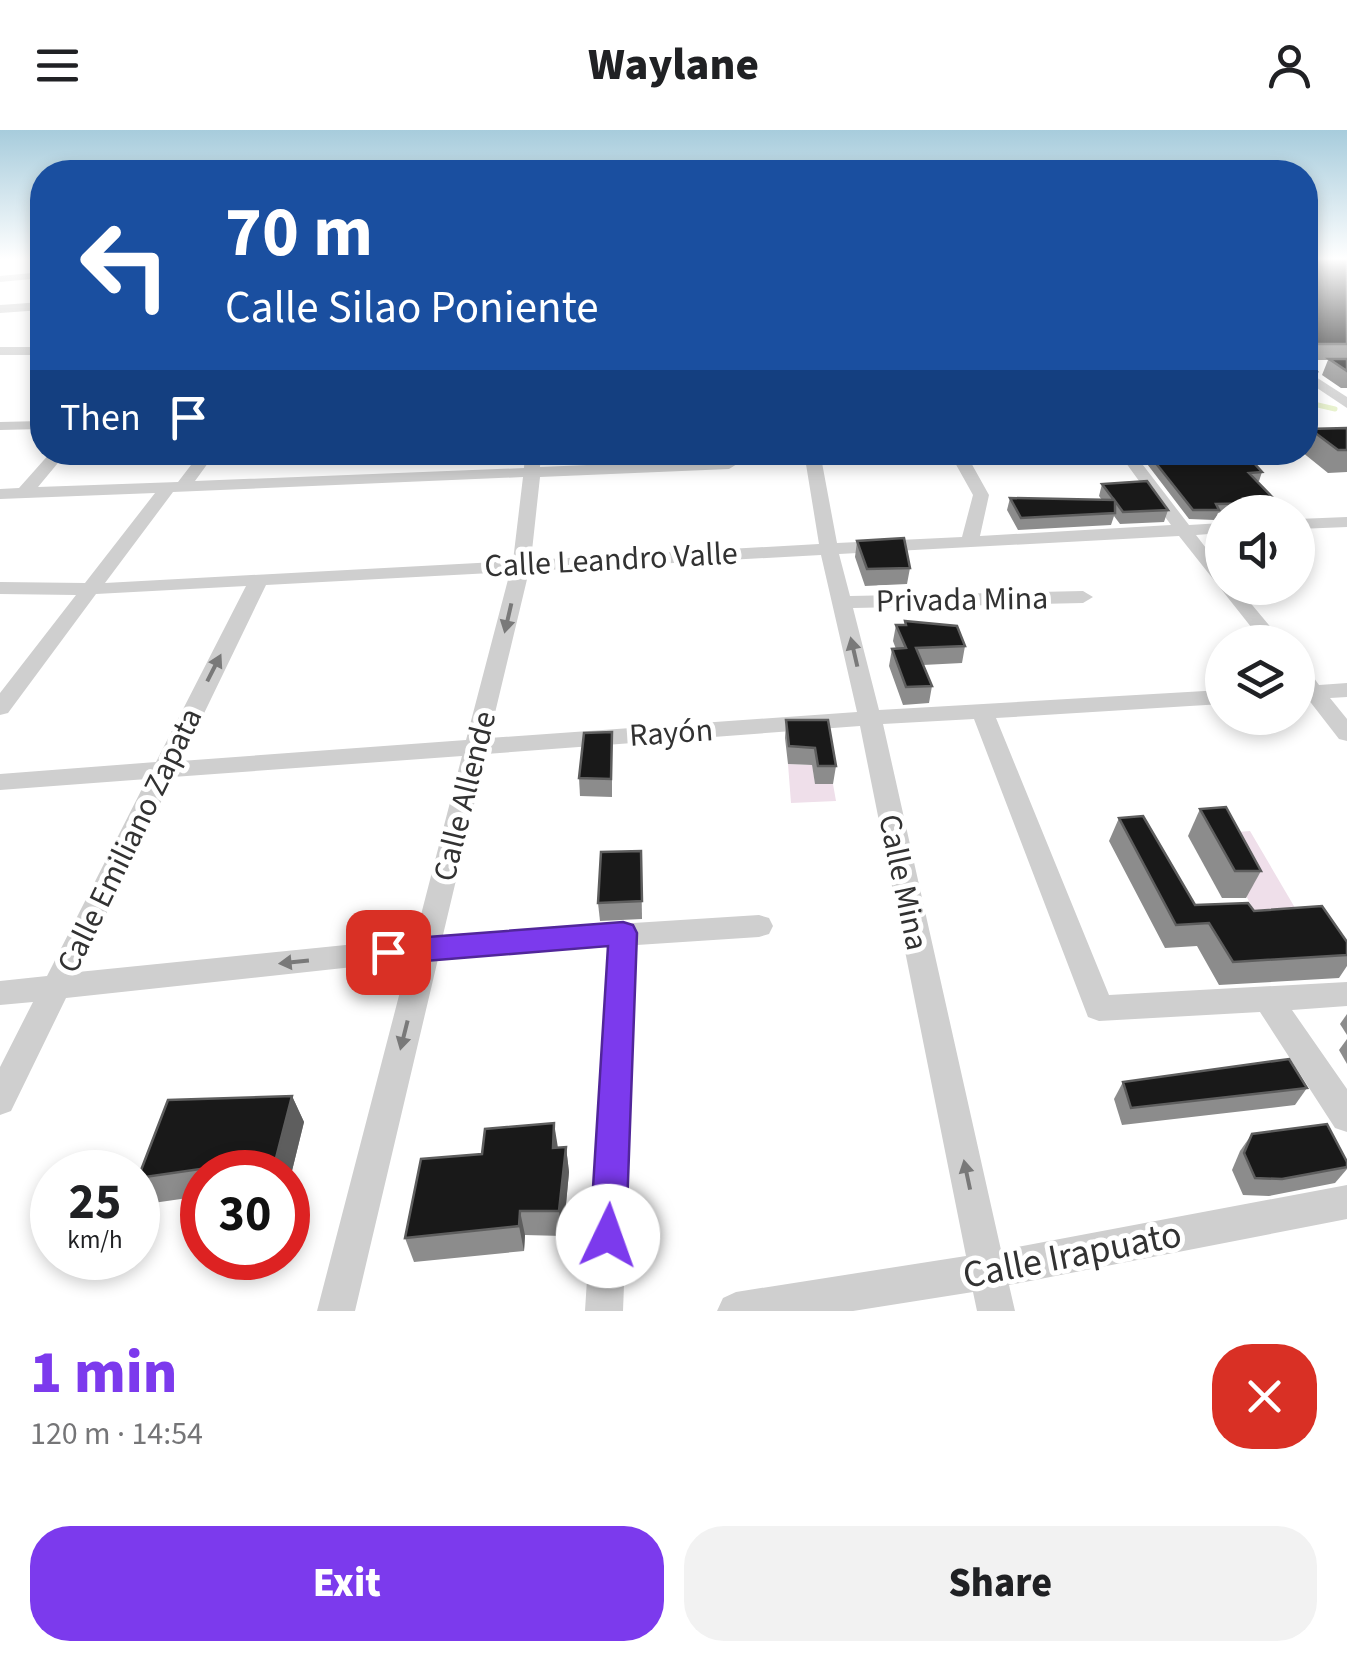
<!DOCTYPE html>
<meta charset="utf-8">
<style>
:root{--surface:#fff;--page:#f2f2f2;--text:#202124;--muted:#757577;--accent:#7c3aed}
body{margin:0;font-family:"Source Sans 3",sans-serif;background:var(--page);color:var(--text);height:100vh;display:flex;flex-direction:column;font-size:38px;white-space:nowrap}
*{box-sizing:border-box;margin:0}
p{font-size:32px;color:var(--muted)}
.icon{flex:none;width:55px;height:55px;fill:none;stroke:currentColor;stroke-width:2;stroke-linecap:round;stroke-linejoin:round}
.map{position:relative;height:1181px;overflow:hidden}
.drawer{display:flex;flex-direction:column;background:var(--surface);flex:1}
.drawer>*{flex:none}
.top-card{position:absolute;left:30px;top:30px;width:1288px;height:305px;border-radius:40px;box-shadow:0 5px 15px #0003;background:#1a4fa0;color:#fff;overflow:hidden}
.controls{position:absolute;left:1205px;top:365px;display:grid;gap:20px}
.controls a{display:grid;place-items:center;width:110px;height:110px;border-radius:50%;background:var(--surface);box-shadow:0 5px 15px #0003;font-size:50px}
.speed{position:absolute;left:30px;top:1020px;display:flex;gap:20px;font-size:50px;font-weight:700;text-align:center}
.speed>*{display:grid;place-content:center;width:130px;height:130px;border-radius:50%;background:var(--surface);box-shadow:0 5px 15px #0003;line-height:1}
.speed small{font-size:25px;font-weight:400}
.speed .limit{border:15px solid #d22;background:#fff;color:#111}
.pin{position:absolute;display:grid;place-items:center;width:85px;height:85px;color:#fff;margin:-42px;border-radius:20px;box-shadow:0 5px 15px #0006}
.me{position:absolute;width:110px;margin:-55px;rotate:3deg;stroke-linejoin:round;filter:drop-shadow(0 0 8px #0008)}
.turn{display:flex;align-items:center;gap:35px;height:210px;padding:0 30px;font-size:45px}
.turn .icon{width:130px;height:130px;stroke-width:2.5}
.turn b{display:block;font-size:70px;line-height:85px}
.then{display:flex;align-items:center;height:95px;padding:0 30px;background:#0003;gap:20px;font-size:38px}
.round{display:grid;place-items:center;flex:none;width:105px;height:105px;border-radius:40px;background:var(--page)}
.headline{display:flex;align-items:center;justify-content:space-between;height:170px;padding:0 30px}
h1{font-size:60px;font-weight:800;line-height:75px;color:var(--accent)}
.primary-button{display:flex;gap:20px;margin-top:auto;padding:20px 30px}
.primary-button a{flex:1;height:115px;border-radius:40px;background:var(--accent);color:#fff;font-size:40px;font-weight:800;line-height:115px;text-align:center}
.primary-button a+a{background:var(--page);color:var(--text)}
header{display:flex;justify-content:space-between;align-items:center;height:130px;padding:0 30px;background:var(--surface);font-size:45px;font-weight:800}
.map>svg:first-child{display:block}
.green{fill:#efdfea}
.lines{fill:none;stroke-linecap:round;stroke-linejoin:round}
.stream{stroke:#e6f1ca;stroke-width:5}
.minor{fill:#cfcfcf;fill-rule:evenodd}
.wall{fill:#8c8c8c}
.shaded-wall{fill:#5e5e5e}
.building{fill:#191919;stroke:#5e5e5e;stroke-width:2.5}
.oneway{fill:#797979}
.route{fill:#7c3aed;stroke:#51269a;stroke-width:2.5}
.labels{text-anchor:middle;stroke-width:10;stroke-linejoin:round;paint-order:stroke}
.street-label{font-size:32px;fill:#323232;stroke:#fff}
.near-street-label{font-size:38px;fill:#323232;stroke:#fff}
</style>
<header><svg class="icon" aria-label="menu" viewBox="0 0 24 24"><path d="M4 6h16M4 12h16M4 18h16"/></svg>Waylane<svg class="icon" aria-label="person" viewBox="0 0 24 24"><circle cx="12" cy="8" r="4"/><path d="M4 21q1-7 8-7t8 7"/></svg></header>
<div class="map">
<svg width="1347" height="1181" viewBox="0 0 1347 1181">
<rect width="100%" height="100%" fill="#fff"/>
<!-- green -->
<g class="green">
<path d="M788,634L812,635L815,653L833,654L836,671L791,673Z"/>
<path d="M1250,701L1308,800L1266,803L1213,704Z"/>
</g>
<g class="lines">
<!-- stream -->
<path class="stream" d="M1305,272L1335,279"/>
<!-- minor -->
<g class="minor">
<path d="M42,142V148L0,152V146Z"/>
<path d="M42,172V180L0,183V175Z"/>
<rect x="0" y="217" width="42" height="8"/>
<path d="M1305,240L1347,267V278L1305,250Z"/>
<path d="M42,291V299L0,300V292Z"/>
<path d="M51,322H67L38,357L178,352L201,322H216L195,351L524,338L525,322H541L540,337L729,329L737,334L729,339L540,347L531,430L819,414L804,322H820L837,413L962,407L973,365L949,322H965L989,365L980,406L1171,395L1118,322H1133L1189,395L1222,393V403L1196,405L1222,439V458H1238L1283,512H1263L1179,406L839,424L850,466L1083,461L1093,467L1083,473L853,478L879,580L1222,560V574L996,588L1109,865L1347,852V876L1292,880L1347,959V1002L1335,998L1260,882L1099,891L1088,887L974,589L883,594L1001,1120L1347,1055V1089L1009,1155L1015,1181H977L973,1162L853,1181H717L723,1168L736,1162L966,1126L860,596L486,624L443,805L759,785L769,788L773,796L769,804L759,807L637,815L623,1181H585L608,817L438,829L355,1181H317L408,831L66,868L11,981L0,985V937L33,872L0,875V851L47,846L147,649L0,660V644L156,632L246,456L96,464L8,583L0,585V563L76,465L0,464V452L85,453L155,363L0,369V359L19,358ZM523,347L513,431L105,453L173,362ZM821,425L857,582L489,608L529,441ZM510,442L466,610L181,631L266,455ZM462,626L415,808L78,842L173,647Z"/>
<path d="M1347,387V397L1298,399V389Z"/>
<path d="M1298,536L1306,537L1319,555L1347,553V567L1330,568L1347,589V611L1339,609L1308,569L1298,566Z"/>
</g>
</g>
<!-- wall -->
<g class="wall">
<path d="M1305,128H1347V258H1341L1322,245L1328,230H1308V234L1316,241L1310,258H1305Z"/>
<path d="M1347,298V342L1328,343L1302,322H1305V310L1310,299Z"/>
<path d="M1138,322H1244L1262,342L1259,351H1257L1278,373L1274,382H1222L1218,383L1215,390L1189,389Z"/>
<path d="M1102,354L1168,380L1164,392L1120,394L1114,386L1111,395L1018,400L1007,380L1010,368L1102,370L1099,366Z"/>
<path d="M857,411L910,438L907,454L865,456L855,427Z"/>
<path d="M905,491L965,516L962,533L923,535L932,556L929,573L903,575L889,536L892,519H896L893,511L896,495H905Z"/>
<path d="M786,590L836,636L833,654H815L812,635L788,634L785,608Z"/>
<path d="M612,620V667L580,666L579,648Z"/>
<path d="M1200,679L1261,741L1246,768H1222L1188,706Z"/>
<path d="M1119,688L1195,775L1254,781L1347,812V836L1339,848L1219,855L1197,816L1165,818L1109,711Z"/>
<path d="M641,721L642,789L600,791L598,773Z"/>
<path d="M1347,884V905L1340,894Z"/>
<path d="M1347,909V934L1339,920Z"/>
<path d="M1123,952L1307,958L1295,975L1122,995L1114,969Z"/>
<path d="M292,966L304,992L289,1053L288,1054V1042H202V1066L153,1073L138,1050V1045Z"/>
<path d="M1252,1004L1347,1032V1039L1335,1053L1269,1066L1243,1065L1232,1040L1240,1021Z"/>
<path d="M566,1017L569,1042L563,1106L525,1105L524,1121L414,1132L405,1108L558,1018Z"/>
</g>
<!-- shaded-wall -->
<g class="shaded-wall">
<path d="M292,966L304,992L289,1053L288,1042H284L276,1028Z"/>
<path d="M554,993L558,1018H553Z"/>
<path d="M566,1017L569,1042L563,1106L559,1081Z"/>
<path d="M520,1081L525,1105L524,1121L519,1096Z"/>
</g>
<!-- building -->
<g class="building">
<path d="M1305,128H1347V214H1309L1308,234L1316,241H1305Z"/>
<path d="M1329,229H1347V241Z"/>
<path d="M1347,298V320H1338L1310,299Z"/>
<path d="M1147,322H1244L1262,342L1249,343L1278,373L1216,374L1219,380H1193Z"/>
<path d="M1147,351L1168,380L1123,382L1115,371V383L1021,388L1010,368L1114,370L1102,354Z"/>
<path d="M904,408L910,438L867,439L857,411Z"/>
<path d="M905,491L957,496L965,516L916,518L932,556L906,557L892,519L906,518L896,495H906Z"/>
<path d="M786,590H828L836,636H818L815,618L789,616Z"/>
<path d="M612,602L611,649L579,648L584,603Z"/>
<path d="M1226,677L1261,741H1235L1200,679Z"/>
<path d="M1143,686L1195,775L1248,773L1254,781L1322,776L1347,812V825L1233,832L1209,793L1176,795L1119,688Z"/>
<path d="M641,721L642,771L598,773L601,722Z"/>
<path d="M1289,929L1307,958L1131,978L1123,952Z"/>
<path d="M292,966L276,1028L138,1048L168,970Z"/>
<path d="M554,993L553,1018L566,1017L559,1081H520L519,1096L405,1108L421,1029L482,1024L485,999Z"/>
<path d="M1327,994L1347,1032V1037L1282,1049L1255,1048L1244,1023L1252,1004Z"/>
</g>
<!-- one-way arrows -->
<defs><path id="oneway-solid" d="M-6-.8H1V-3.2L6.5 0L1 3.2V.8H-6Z" transform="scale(2.5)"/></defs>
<g class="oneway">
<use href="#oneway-solid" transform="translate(508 488) rotate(103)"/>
<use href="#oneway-solid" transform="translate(854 522) rotate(-103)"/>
<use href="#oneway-solid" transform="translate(214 538) rotate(-63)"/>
<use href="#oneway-solid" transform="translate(294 832) rotate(174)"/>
<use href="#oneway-solid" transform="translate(404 905) rotate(104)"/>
<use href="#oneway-solid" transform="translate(967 1045) rotate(-102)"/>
</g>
<!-- sky -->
<linearGradient id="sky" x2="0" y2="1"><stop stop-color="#a7ccdc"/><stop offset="0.44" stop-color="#fff"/><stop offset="1" stop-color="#fff" stop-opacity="0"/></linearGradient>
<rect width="1347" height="293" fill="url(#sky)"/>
<!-- route -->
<path class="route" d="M623,792L633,795L637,803L626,1106L621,1118L608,1124L595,1118L590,1106L608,816L388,834L378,830L374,822L378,814L388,810Z"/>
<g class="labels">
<!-- street labels -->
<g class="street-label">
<text transform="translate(611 429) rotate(-3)" y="11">Calle Leandro Valle</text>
<text transform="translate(962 469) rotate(-1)" y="11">Privada Mina</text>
<text transform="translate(671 602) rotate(-4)" y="11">Rayón</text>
<text transform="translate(464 666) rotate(-76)" y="11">Calle Allende</text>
<text transform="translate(129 710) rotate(-64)" y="11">Calle Emiliano Zapata</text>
<text transform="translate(904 752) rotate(78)" y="11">Calle Mina</text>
</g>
<!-- near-street labels -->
<g class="near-street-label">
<text transform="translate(1072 1124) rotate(-11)" y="13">Calle Irapuato</text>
</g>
</g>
</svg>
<div class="controls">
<a><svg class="icon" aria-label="sound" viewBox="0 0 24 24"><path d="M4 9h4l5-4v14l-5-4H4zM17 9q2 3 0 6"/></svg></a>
<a><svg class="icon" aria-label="layers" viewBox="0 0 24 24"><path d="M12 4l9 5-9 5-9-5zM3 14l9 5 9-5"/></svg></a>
</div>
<div class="speed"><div>25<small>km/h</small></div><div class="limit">30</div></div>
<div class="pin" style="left:388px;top:822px;background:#d93025"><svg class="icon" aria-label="arrive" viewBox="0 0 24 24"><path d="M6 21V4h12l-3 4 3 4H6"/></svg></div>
<svg class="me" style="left:608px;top:1106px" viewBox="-20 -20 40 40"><circle r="19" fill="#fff"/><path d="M0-13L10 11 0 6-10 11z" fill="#7c3aed"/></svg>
<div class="top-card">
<div class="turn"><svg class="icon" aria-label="left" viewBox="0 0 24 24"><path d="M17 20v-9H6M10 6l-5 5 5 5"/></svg><div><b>70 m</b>Calle Silao Poniente</div></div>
<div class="then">Then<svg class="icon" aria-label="arrive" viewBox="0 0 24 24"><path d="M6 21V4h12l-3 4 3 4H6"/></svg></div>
</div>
</div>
<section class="drawer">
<div class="headline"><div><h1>1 min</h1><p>120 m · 14:54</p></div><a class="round" style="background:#d93025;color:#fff"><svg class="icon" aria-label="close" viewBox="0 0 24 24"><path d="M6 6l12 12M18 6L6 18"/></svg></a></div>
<div class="primary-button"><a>Exit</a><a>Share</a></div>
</section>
